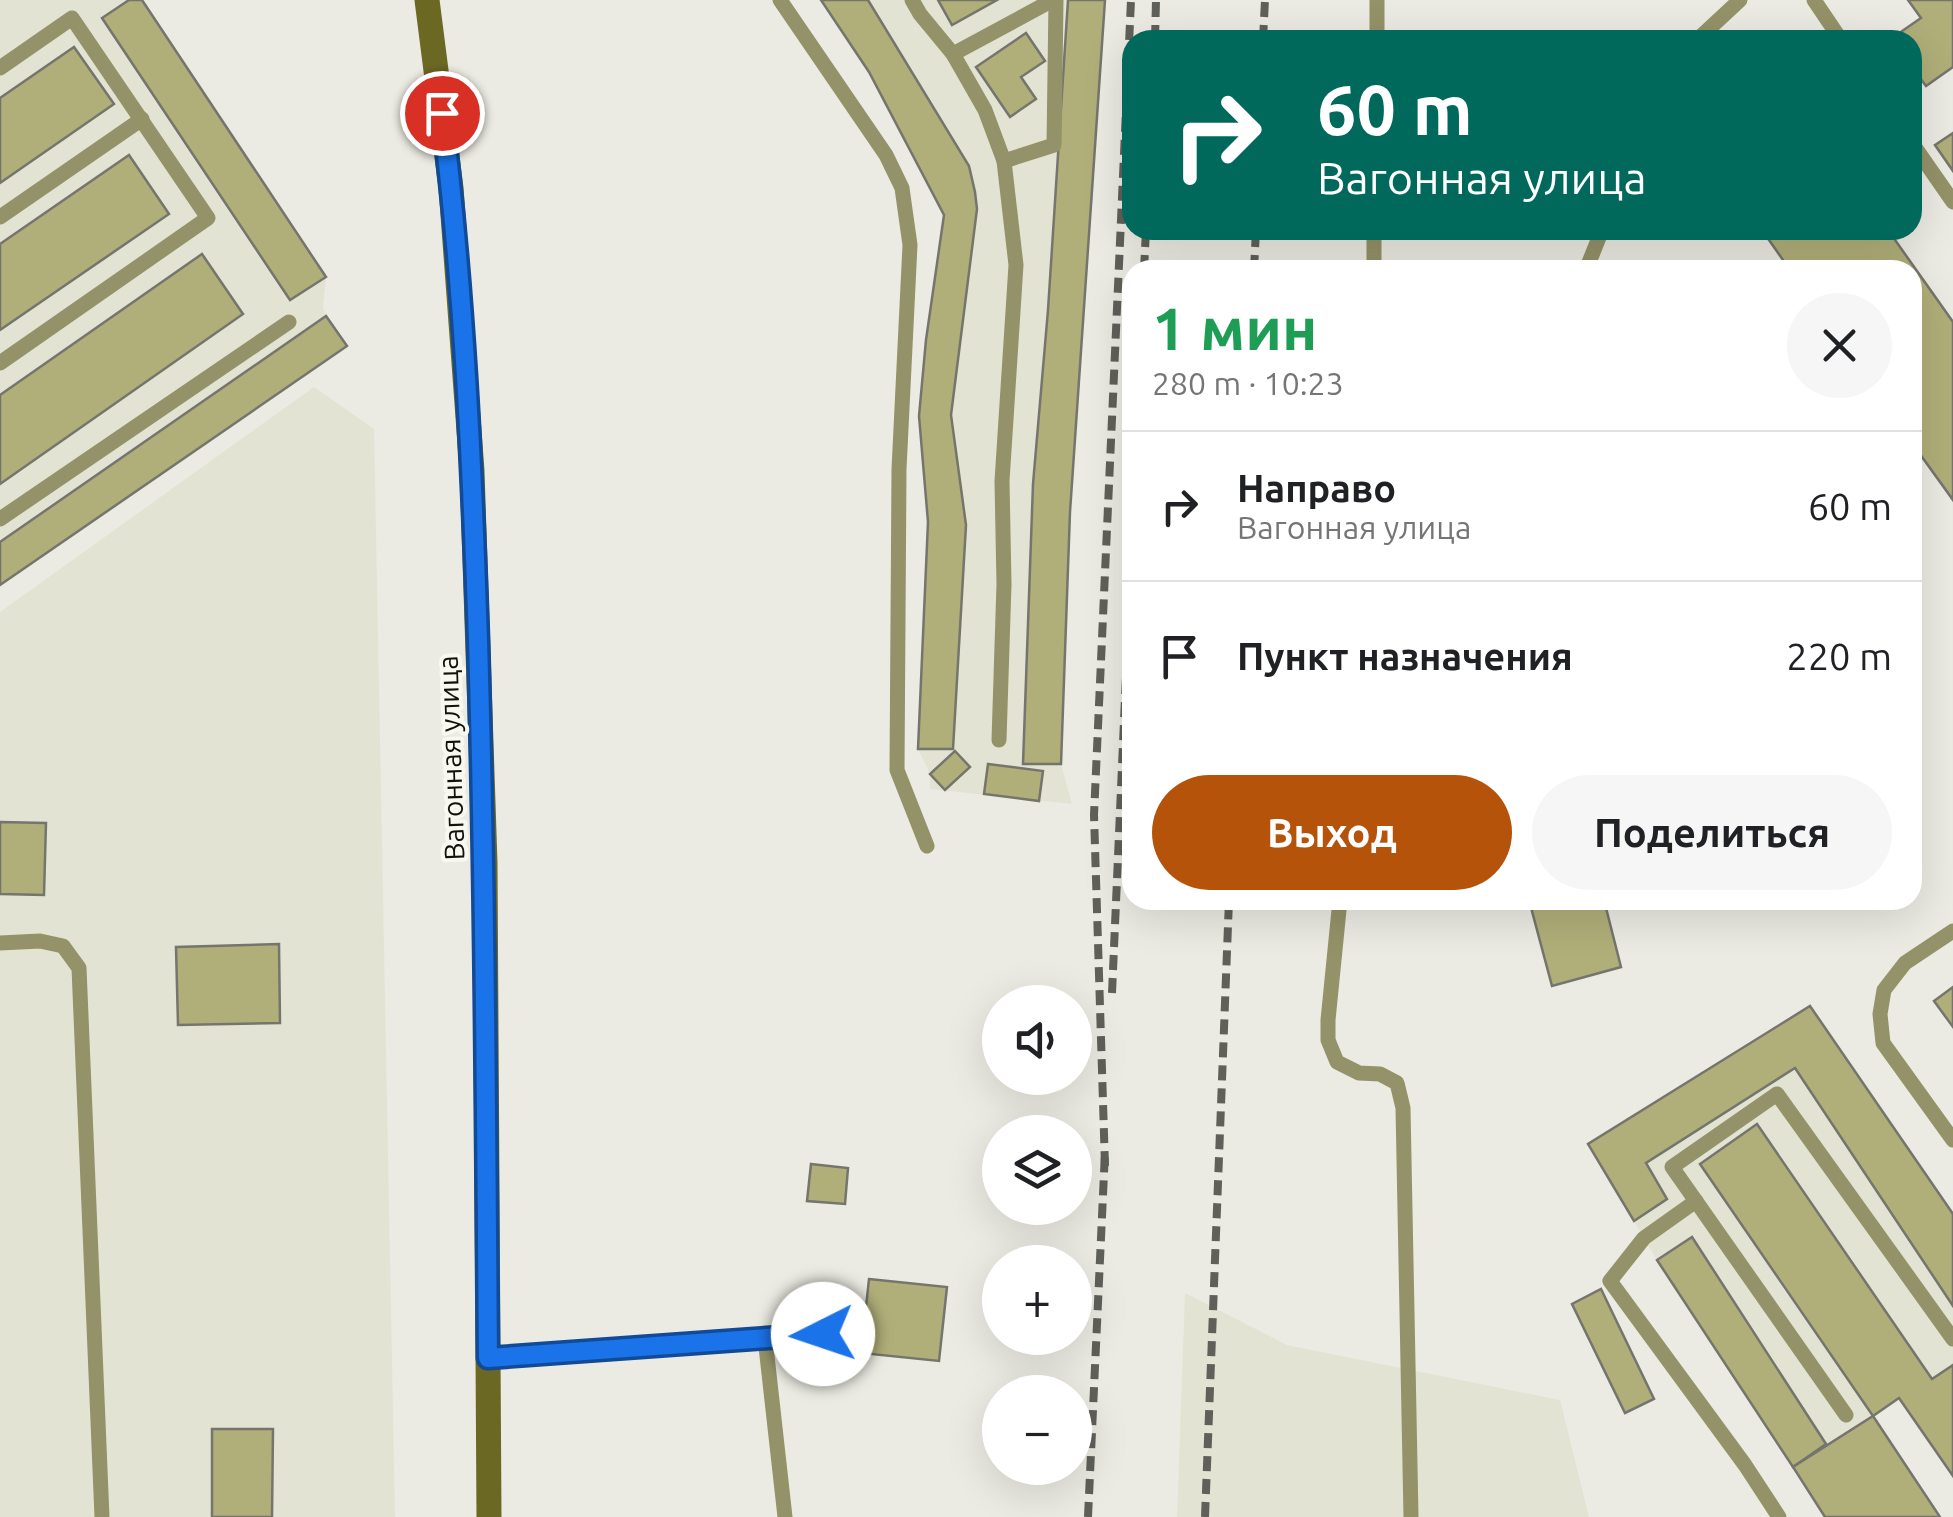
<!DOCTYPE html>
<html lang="ru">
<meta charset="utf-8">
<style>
:root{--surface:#fff;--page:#f6f6f6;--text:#202124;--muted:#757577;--line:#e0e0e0;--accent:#b45309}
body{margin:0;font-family:Ubuntu,sans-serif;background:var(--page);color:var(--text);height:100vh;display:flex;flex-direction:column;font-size:38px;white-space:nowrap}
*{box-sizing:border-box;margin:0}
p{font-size:32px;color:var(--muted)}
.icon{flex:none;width:55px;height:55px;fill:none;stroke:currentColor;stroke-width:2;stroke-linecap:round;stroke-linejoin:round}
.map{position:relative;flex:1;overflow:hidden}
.panel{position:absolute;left:1122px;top:260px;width:800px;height:650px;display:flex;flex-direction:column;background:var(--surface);border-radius:30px;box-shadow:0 10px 40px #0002}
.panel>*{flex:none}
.guide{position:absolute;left:1122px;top:30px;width:800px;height:210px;border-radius:30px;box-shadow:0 10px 40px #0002;background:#00695c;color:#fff;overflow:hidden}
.fabs{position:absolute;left:982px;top:985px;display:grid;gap:20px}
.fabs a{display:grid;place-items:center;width:110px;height:110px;border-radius:50%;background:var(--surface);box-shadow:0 10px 40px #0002;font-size:50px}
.pin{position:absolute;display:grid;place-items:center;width:85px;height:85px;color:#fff;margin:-42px;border:5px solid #fff;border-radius:50%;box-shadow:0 2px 10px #0007}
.me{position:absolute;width:110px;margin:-55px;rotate:266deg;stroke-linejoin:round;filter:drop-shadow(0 0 8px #0008)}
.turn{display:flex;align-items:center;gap:35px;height:210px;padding:0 30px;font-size:45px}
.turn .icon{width:130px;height:130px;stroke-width:2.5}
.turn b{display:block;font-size:70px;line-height:85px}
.round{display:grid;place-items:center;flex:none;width:105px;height:105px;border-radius:52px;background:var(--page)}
.summary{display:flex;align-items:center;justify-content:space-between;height:170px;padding:0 30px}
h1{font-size:60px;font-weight:700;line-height:75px;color:#1e9e55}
.cta{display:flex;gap:20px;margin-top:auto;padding:20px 30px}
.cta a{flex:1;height:115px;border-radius:60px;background:var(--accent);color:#fff;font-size:40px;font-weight:700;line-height:115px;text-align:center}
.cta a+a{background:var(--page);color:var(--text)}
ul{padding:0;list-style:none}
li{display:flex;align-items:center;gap:30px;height:150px;padding:0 30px;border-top:2px solid var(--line)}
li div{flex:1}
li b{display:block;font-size:38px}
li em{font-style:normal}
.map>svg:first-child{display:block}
.built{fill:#e3e3d3}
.building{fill:#b0af79;stroke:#75756e;stroke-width:2.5}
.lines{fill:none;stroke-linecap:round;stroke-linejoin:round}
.lane{stroke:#949268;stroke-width:15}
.secondary{stroke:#6b6823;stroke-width:25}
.rail{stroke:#60605b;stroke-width:8;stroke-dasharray:15 8;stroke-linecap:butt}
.route-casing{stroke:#114b97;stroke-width:25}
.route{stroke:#1a73e8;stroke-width:18}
.labels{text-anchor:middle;stroke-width:8;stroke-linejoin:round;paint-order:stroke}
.street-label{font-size:28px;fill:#11110e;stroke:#f8f8f0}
</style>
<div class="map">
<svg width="1953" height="1517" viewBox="0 0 1953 1517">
<rect width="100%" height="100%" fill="#ebebe3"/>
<!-- built -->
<g class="built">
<path d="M0,0H142L326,277L323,308L326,316L347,346L0,585Z"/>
<path d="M821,0H1105L1070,512L1061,764L1072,804L930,789V774L918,749L928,522L919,416L926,340L944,215L869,72Z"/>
<path d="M314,387L374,429L395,1517H0V612Z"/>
<path d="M1810,1006L1953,1214V1476L1899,1398L1793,1467L1657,1260L1588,1144Z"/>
<path d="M1185,1293L1287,1345L1560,1400L1589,1517H1177Z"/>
</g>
<!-- building -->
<g class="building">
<path d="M129,0H142L326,277L290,300L102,18Z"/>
<path d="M821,0H868L969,166L975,192L977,209L951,415L966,525L953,749H918L928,522L919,416L926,340L944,215L869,72Z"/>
<path d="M938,0H997L952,25Z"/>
<path d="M1068,0H1105L1070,512L1061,764H1023L1033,484L1048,310Z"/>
<path d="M1908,0H1953V67L1926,86L1912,67V40L1892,38L1921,18Z"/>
<path d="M1026,33L1045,61L1021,77L1036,99L1010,117L976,67Z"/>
<path d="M74,47L114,104L0,183V98Z"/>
<path d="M1953,133V171L1935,145Z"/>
<path d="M129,155L169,214L0,330V244Z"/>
<path d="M1762,230H1888L1953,322V500L1912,443V270H1790Z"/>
<path d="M202,254L243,314L0,484V395Z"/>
<path d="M326,316L347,346L0,585V542Z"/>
<path d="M955,751L970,767L945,790L930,774Z"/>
<path d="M988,764L1043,771L1039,801L984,794Z"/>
<path d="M0,822L46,823L44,895L0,894Z"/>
<path d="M1529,900H1604L1621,967L1552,986Z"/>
<path d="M279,944L280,1023L178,1025L176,947Z"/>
<path d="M1953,987V1027L1934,1001Z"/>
<path d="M1810,1006L1953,1214V1306L1795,1068L1646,1163L1667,1199L1634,1221L1588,1144Z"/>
<path d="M1757,1124L1932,1379L1953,1365V1476L1899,1398L1873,1416L1700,1164Z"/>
<path d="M811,1164L848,1168L845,1204L807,1201Z"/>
<path d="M1692,1237L1826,1444L1793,1467L1657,1260Z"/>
<path d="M869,1279L947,1287L939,1361L861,1353Z"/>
<path d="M1601,1289L1654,1399L1625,1413L1572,1304Z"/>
<path d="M1873,1416L1940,1517H1825L1793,1467Z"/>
<path d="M212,1429H273L272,1517H212Z"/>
</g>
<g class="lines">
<!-- lane -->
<g class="lane">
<path d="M780,0L886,155L902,188L910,245L899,469L897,770L927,846"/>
<path d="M912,0L920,14L953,54L985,110L1004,161L1016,265L1002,481L1004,584L999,740"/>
<path d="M1814,0L1841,40"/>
<path d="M1377,40V0"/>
<path d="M1697,40L1740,0"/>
<path d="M953,54L1053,0"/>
<path d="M0,68L72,18L208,218L0,363"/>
<path d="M1912,143L1953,202"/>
<path d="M1004,161L1054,145L1056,0"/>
<path d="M0,217L142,119"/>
<path d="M1374,270V230"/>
<path d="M1586,270L1602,230"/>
<path d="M0,519L289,322"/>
<path d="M1340,900L1328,1020V1040L1337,1062L1359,1073L1380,1074L1397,1083L1403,1108L1411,1517"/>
<path d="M1953,931L1905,963L1884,990L1880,1014L1883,1043L1953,1140"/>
<path d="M0,943L40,941L63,946L79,968L102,1517"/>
<path d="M1696,1201L1644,1238L1610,1281L1745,1465L1779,1517"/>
<path d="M765,1338L785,1517"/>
<path d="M488,1358L823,1334"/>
<path d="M1846,1415L1672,1167L1777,1094L1953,1339"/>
</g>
<!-- secondary -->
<path class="secondary" d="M427,0L451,188L472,471L485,863L489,1517"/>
<!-- rail -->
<g class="rail">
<path d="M1155,40L1156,0"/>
<path d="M1263,40L1265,0"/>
<path d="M1144,270L1146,230"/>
<path d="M1254,270L1256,230"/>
<path d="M1112,993L1132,540"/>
<path d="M1105,1166L1094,815L1131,0"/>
<path d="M1088,1517L1105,1152"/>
<path d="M1205,1517L1229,900"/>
</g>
</g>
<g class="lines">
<defs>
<path id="route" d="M442,113C464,288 472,464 478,640C485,880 486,1119 488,1358L823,1334"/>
</defs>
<!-- route casing -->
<use href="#route" class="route-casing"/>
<!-- route -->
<use href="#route" class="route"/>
</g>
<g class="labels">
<!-- street labels -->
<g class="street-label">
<text transform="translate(451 758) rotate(-92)" y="10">Вагонная улица</text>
</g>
</g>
</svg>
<div class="fabs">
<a><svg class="icon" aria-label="sound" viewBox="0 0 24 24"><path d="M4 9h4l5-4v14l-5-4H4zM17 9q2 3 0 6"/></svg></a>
<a><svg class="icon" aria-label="layers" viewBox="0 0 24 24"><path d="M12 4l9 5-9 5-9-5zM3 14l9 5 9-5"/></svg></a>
<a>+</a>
<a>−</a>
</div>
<div class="pin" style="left:442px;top:113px;background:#d93025"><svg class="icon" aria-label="arrive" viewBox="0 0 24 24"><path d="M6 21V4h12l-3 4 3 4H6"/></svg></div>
<svg class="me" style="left:823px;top:1334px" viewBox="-20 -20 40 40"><circle r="19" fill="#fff"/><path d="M0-13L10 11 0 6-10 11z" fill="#1a73e8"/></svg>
<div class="guide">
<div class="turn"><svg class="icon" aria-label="right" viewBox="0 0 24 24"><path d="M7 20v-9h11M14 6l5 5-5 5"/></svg><div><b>60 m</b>Вагонная улица</div></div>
</div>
<section class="panel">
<div class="summary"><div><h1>1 мин</h1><p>280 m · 10:23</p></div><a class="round"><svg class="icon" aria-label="close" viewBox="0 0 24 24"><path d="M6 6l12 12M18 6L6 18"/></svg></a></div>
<ul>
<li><svg class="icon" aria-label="right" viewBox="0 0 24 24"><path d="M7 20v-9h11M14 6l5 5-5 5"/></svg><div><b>Направо</b><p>Вагонная улица</p></div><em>60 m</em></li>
<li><svg class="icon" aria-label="arrive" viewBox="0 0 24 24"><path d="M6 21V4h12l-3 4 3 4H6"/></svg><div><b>Пункт назначения</b></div><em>220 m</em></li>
</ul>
<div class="cta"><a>Выход</a><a>Поделиться</a></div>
</section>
</div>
